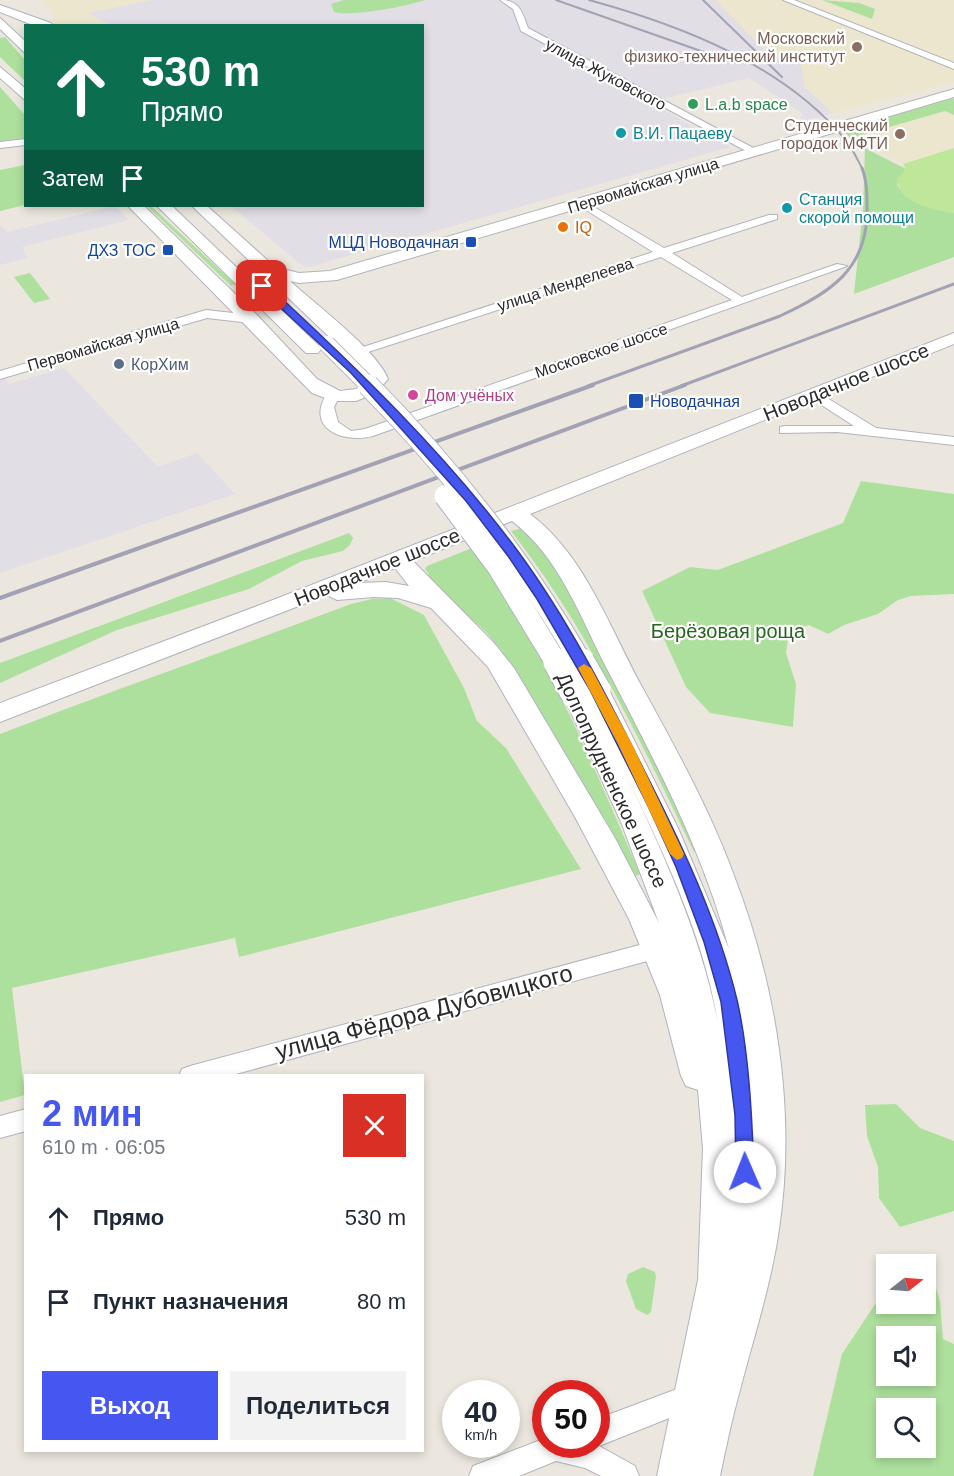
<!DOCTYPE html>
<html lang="ru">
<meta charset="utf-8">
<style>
:root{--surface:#fff;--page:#f2f2f3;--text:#1f2937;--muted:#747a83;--accent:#4656f1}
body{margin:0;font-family:Arial,sans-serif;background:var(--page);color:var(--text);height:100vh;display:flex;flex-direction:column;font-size:22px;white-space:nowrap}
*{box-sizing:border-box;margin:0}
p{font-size:20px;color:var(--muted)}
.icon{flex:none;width:33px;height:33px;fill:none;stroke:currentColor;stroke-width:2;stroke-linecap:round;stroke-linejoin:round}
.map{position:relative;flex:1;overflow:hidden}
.drawer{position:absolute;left:24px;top:1074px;width:400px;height:378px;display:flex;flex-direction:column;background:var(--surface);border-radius:0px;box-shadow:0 3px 9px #0003}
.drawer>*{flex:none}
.top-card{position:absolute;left:24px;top:24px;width:400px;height:183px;border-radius:0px;box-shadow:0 3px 9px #0003;background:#0b6e4f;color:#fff;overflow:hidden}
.needle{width:39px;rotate:73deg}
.tools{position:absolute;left:876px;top:1254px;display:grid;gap:12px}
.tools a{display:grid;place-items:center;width:60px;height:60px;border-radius:0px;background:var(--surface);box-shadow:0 3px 9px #0003;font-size:30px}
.speed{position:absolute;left:442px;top:1380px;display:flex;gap:12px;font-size:30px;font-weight:700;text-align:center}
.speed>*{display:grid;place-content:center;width:78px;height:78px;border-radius:50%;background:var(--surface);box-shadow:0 3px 9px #0003;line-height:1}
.speed small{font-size:15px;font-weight:400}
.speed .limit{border:9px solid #d22;background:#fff;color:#111}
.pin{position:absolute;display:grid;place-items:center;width:51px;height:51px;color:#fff;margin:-26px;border-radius:12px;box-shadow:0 3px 9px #0006}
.me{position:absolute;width:66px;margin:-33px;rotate:359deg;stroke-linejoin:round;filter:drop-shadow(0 0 4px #0008)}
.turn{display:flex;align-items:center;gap:21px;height:126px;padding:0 18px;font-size:27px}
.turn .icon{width:78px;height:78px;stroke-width:2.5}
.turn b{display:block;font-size:42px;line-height:51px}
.then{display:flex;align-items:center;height:57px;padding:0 18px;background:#0003;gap:12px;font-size:22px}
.round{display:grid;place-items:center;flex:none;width:63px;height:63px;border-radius:0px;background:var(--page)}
.overview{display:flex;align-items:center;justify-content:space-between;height:102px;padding:0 18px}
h1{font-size:36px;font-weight:800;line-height:45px;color:var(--accent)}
.cta{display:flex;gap:12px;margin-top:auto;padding:12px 18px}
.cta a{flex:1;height:69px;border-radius:0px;background:var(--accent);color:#fff;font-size:24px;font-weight:800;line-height:69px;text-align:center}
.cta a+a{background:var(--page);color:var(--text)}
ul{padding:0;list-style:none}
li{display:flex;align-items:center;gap:18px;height:84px;padding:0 18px}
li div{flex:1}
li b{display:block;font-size:22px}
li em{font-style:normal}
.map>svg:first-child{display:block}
.industrial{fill:#e1dee5}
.education{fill:#ede6ce}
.green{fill:#aee09d;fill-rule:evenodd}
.pitch{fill:#bfe799}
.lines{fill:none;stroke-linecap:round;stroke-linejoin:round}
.street-casing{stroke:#b1b3be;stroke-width:2}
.secondary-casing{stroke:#b1b3be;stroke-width:2}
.street{fill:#fff;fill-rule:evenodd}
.secondary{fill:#fff;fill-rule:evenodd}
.rail-far2{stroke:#a1a2b4;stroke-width:2}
.rail-far1{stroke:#a1a2b4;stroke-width:3}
.rail{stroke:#a1a2b4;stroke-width:4}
.secondary-bridge-far2-casing{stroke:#b1b3be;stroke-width:18;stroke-linecap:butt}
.secondary-bridge-far1-casing{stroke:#b1b3be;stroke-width:23;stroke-linecap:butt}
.secondary-bridge-casing{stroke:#b1b3be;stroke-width:29;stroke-linecap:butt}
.secondary-bridge-far2{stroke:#fff;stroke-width:16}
.secondary-bridge-far1{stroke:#fff;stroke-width:21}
.secondary-bridge{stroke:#fff;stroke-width:27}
.route{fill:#4656f1;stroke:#2e389d;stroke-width:1.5}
.slow{fill:#f59e0b}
.education-dot{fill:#8d6e63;stroke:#fff;stroke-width:2}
.leisure-dot{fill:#2e9e5b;stroke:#fff;stroke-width:2}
.culture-dot{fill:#0f9aa8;stroke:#fff;stroke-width:2}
.food-dot{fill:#e8710a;stroke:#fff;stroke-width:2}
.transit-dot{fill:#1a4fb4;stroke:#fff;stroke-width:2}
.service-dot{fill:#5c6f8a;stroke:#fff;stroke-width:2}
.hotel-dot{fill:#d1479c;stroke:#fff;stroke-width:2}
.labels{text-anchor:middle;stroke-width:4.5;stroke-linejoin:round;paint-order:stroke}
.far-education-label{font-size:16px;fill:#785e54;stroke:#fff;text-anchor:end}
.far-street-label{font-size:16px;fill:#2b2b2b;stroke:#fff}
.far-leisure-label{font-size:16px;fill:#27864d;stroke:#fff;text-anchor:start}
.far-culture-label{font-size:16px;fill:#0d838f;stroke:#fff;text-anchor:start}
.far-food-label{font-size:16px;fill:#c56008;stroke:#fff;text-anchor:start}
.far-transit-label{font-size:16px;fill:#164399;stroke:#fff;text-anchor:end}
.far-service-label{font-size:16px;fill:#4e5e75;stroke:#fff;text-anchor:start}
.far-hotel-label{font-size:16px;fill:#b23c85;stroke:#fff;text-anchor:start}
.street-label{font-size:20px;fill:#2b2b2b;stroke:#fff}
.park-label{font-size:20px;fill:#26651e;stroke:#fff}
.near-street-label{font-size:24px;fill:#2b2b2b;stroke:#fff}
</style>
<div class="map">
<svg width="954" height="1476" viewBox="0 0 954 1476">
<rect width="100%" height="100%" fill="#ece7de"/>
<!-- industrial -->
<g class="industrial">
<path d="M44,0H716L772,58H788L801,63L805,87L833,113L800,122L802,113L749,78L649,102L730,147L305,268L231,206H423V26H59L54,23L51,9L46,7Z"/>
<path d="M115,206L129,220L22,247L28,258L0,265V225L7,232Z"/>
<path d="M64,368L158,467L197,453L235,494L0,573V371L8,384Z"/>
</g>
<!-- education -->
<g class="education">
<path d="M44,0H152L88,13L110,25H59L54,23L51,9L46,7Z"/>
<path d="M716,0H954V82L833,113L805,87L801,63L788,58H772Z"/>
<path d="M954,98V148L903,164L848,138L842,130Z"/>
</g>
<!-- green -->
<g class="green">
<path d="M344,0H425C408,6 351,17 334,12L331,4Z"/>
<path d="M822,0L859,3L875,9L872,19Z"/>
<path d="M5,37L25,60V81L0,57V38Z"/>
<path d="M0,87L25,115V138L0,142Z"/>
<path d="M954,98V115L945,111L851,138L842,130Z"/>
<path d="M865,148L906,169L897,184C906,205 934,209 954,213V257L854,294L863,208Z"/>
<path d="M25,165V205L0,211V170Z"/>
<path d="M147,206H151L235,284L231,286Z"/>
<path d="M30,273L50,299L34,303L14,277Z"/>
<path d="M861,481L954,494V594L911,596L898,600L878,614L844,625L828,634L809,625L789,633L786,653L796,684L793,727L710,713L686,687L642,591L690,567L718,570L843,523Z"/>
<path d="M523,528L558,566L700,851L694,852C641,742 587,628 511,531Z"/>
<path d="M349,533L353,538L350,545L343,551L302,561L249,589L117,630L0,683V663Z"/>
<path d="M472,548C545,647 592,762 640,874L636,876L502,651L486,632L424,576L429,574L425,569L427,566Z"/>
<path d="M390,598L424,615L464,688L477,721L506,748L581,869L239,957L235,938L12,988L25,1095L0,1102V734C116,689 234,648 351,604L372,599Z"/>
<path d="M896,1104L920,1128L954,1141V1211L900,1227L879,1198L878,1167L867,1136L865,1105Z"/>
<path d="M926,1266H930L940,1302L943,1339L954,1344V1476H813L842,1354L880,1297L886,1281V1304H926ZM886,1336H926V1376H886ZM886,1408H926V1448H886Z"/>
<path d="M643,1267L655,1272L656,1277L651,1312L647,1315L636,1309L626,1281L628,1274Z"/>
</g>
<!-- pitch -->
<path class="pitch" d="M954,148V213C934,210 899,204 897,179L906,169L903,164Z"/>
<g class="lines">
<defs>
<g id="street">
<path d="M500,0C519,0 522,11 528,28L759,151L750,153L521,31L513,9Z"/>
<path d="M783,0H794L954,63V69Z"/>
<path d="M26,139V145L0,148V142Z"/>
<path d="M582,200L664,248L769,215H777V219L672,253L742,297L837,264L847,266L373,436C342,444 304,428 328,392H338L340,395L334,407L338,422L351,431L365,429L732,300L661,257L362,354L357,355L351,351L653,252L578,205L577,203Z"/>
<path d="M206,310L251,315L257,319L251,323L207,318L0,379V371Z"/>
<path d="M814,390L876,428L954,437V445L837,432L780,433V427L785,426H854L809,397L807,394Z"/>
<path d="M658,940L665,943L668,949L665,955L658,958L229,1076H179L182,1069L190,1066Z"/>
<path d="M26,1109V1131L0,1138V1116Z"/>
<path d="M693,1383L702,1387L706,1396L702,1405L599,1446L635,1466L639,1476H601L585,1468L556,1461L519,1476H469L473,1466L546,1438V1444H597V1419Z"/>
</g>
<g id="secondary">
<path d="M0,5L51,23L53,26H35L0,12Z"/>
<path d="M0,18L26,42V54L0,29Z"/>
<path d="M0,67L26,89V101L0,78Z"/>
<path d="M954,89V97L337,280L299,283L290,281C315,304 377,350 388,379L376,393L356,401H333L312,393L128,206H144L257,315L317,379L340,391L356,389L368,381L367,373L192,206H207L275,267L299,273L330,271Z"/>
<path d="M157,206H172L318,345L321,349L318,353H306Z"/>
<path d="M954,333V344L530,514C585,555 610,629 642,687C675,747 709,808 733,873C776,984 797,1111 779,1229C771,1285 754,1336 740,1390C732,1418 726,1447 720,1476H657L698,1280L703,1149L698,1090L686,1086L681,1076L660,995L629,919L575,817L488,667L431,608L398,598L374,597L337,600L327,595L0,722V703L273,600ZM512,521C559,557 579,614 605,665C653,758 702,847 729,949L678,828L606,684L597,681L588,684L585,690L586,693L584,689L575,686L566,689L563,695L621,822L659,923L615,838L514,668L493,642L413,561ZM395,568L409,586L386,582L358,583ZM624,770C662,850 704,935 718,1023C701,935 662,851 624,770Z"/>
</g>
</defs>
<!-- street casing -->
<use href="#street" class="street-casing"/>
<!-- secondary casing -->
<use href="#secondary" class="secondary-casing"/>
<!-- street -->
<use href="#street" class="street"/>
<!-- secondary -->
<use href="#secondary" class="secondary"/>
<!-- rail-far2 -->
<g class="rail-far2">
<path d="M556,0L735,63"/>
<path d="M589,0C680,25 782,64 844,138C852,147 857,159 863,170"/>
<path d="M703,0L782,77"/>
</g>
<!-- rail-far1 -->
<g class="rail-far1">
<path d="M588,386L780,316C830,293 868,269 867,209C867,195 867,181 862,168"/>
<path d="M681,386L954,284"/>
</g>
<!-- rail -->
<g class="rail">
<path d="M0,598L593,385"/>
<path d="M0,641L685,385"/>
</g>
<defs>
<path id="secondary-bridge-far2" d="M327,344L369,386"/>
<g id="secondary-bridge-far1">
<path d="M368,385C451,469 523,561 582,664"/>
<path d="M445,496L498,567L557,664"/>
</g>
<g id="secondary-bridge">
<path d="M557,662L575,695"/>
<path d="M581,662L597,690"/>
</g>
</defs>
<!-- secondary-bridge-far2 casing -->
<use href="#secondary-bridge-far2" class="secondary-bridge-far2-casing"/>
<!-- secondary-bridge-far1 casing -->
<use href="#secondary-bridge-far1" class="secondary-bridge-far1-casing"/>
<!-- secondary-bridge casing -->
<use href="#secondary-bridge" class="secondary-bridge-casing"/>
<!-- secondary-bridge-far2 -->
<use href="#secondary-bridge-far2" class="secondary-bridge-far2"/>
<!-- secondary-bridge-far1 -->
<use href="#secondary-bridge-far1" class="secondary-bridge-far1"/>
<!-- secondary-bridge -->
<use href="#secondary-bridge" class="secondary-bridge"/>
</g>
<!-- route -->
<path class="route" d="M259,284H266C355,366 444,452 517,550C568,619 607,696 645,772C682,845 718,921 737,1000C749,1052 752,1119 754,1172L751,1178L745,1181L738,1178L736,1172L735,1115L721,1002L704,942L676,867L649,808L590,690L537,599L508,556L466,501L351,373L259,288Z"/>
<!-- slow -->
<path class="slow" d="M584,664L591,668L632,744L684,854L682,858L677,860L670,854L618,744L578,668Z"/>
<!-- markers -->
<g class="education-dot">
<circle cx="857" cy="47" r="6"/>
<circle cx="900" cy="134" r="6"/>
</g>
<circle class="leisure-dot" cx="693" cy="104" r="6"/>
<g class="culture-dot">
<circle cx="621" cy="133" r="6"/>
<circle cx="787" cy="208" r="6"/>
</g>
<circle class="food-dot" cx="563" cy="227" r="6"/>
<g class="transit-dot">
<rect x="465" y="236" width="12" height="12" rx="3"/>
<rect x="162" y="244" width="12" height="12" rx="3"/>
<rect x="628" y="393" width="16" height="16" rx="3"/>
</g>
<circle class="service-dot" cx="119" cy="364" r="6"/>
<circle class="hotel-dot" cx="413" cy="395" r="6"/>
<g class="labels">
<!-- far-education labels -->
<g class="far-education-label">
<text x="845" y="44">Московский<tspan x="845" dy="18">физико-технический институт</tspan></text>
<text x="888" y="131">Студенческий<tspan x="888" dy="18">городок МФТИ</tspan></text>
</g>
<!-- far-street labels -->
<g class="far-street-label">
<text transform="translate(606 74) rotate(28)" y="6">улица Жуковского</text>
<text transform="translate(643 185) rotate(-17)" y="6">Первомайская улица</text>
<text transform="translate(565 284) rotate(-18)" y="6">улица Менделеева</text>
<text transform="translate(103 344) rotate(-16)" y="6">Первомайская улица</text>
<text transform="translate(601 350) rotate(-19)" y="6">Московское шоссе</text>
</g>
<!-- far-leisure labels -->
<g class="far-leisure-label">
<text x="705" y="110">L.a.b space</text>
</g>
<!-- far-culture labels -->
<g class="far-culture-label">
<text x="633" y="139">В.И. Пацаеву</text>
<text x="799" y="205">Станция<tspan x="799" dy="18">скорой помощи</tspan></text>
</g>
<!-- far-food labels -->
<g class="far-food-label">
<text x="575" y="233">IQ</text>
</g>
<!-- far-transit labels -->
<g class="far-transit-label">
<text x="459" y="248">МЦД Новодачная</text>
<text x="156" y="256">ДХЗ ТОС</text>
<text x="650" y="407" text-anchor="start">Новодачная</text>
</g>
<!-- far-service labels -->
<g class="far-service-label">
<text x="131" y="370">КорХим</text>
</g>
<!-- far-hotel labels -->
<g class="far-hotel-label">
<text x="425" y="401">Дом учёных</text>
</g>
<!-- street labels -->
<g class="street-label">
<text transform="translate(846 382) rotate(-22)" y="7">Новодачное шоссе</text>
<text transform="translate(377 567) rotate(-22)" y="7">Новодачное шоссе</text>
<text transform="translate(612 780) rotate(65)" y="7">Долгопрудненское шоссе</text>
</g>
<!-- park labels -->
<g class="park-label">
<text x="728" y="638">Берёзовая роща</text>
</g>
<!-- near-street labels -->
<g class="near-street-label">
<text transform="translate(424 1012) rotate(-15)" y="8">улица Фёдора Дубовицкого</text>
</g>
</g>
</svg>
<div class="tools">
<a><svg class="needle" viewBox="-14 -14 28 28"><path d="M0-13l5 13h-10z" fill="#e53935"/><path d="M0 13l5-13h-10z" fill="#747a83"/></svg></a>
<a><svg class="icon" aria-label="sound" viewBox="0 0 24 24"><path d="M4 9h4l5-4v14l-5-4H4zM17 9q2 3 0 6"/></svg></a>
<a><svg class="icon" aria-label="search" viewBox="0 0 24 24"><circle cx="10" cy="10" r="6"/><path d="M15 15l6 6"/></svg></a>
</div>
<div class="speed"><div>40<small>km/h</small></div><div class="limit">50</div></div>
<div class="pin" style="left:262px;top:286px;background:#d93025"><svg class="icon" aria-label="arrive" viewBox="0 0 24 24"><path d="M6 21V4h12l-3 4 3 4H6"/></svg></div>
<svg class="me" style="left:745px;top:1172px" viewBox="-20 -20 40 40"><circle r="19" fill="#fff"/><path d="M0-13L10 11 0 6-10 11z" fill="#4656f1"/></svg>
<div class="top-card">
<div class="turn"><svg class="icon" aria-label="ahead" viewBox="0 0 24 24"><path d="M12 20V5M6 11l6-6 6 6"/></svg><div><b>530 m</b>Прямо</div></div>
<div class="then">Затем<svg class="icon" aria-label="arrive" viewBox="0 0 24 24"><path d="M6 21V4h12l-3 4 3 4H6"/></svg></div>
</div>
<section class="drawer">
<div class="overview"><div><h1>2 мин</h1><p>610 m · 06:05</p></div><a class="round" style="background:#d93025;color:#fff"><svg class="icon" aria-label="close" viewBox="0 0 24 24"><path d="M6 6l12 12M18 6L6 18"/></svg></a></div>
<ul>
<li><svg class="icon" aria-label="ahead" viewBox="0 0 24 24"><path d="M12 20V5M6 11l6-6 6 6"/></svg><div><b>Прямо</b></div><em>530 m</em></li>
<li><svg class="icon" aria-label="arrive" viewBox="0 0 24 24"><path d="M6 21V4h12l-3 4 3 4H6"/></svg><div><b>Пункт назначения</b></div><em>80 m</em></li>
</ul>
<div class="cta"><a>Выход</a><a>Поделиться</a></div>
</section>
</div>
